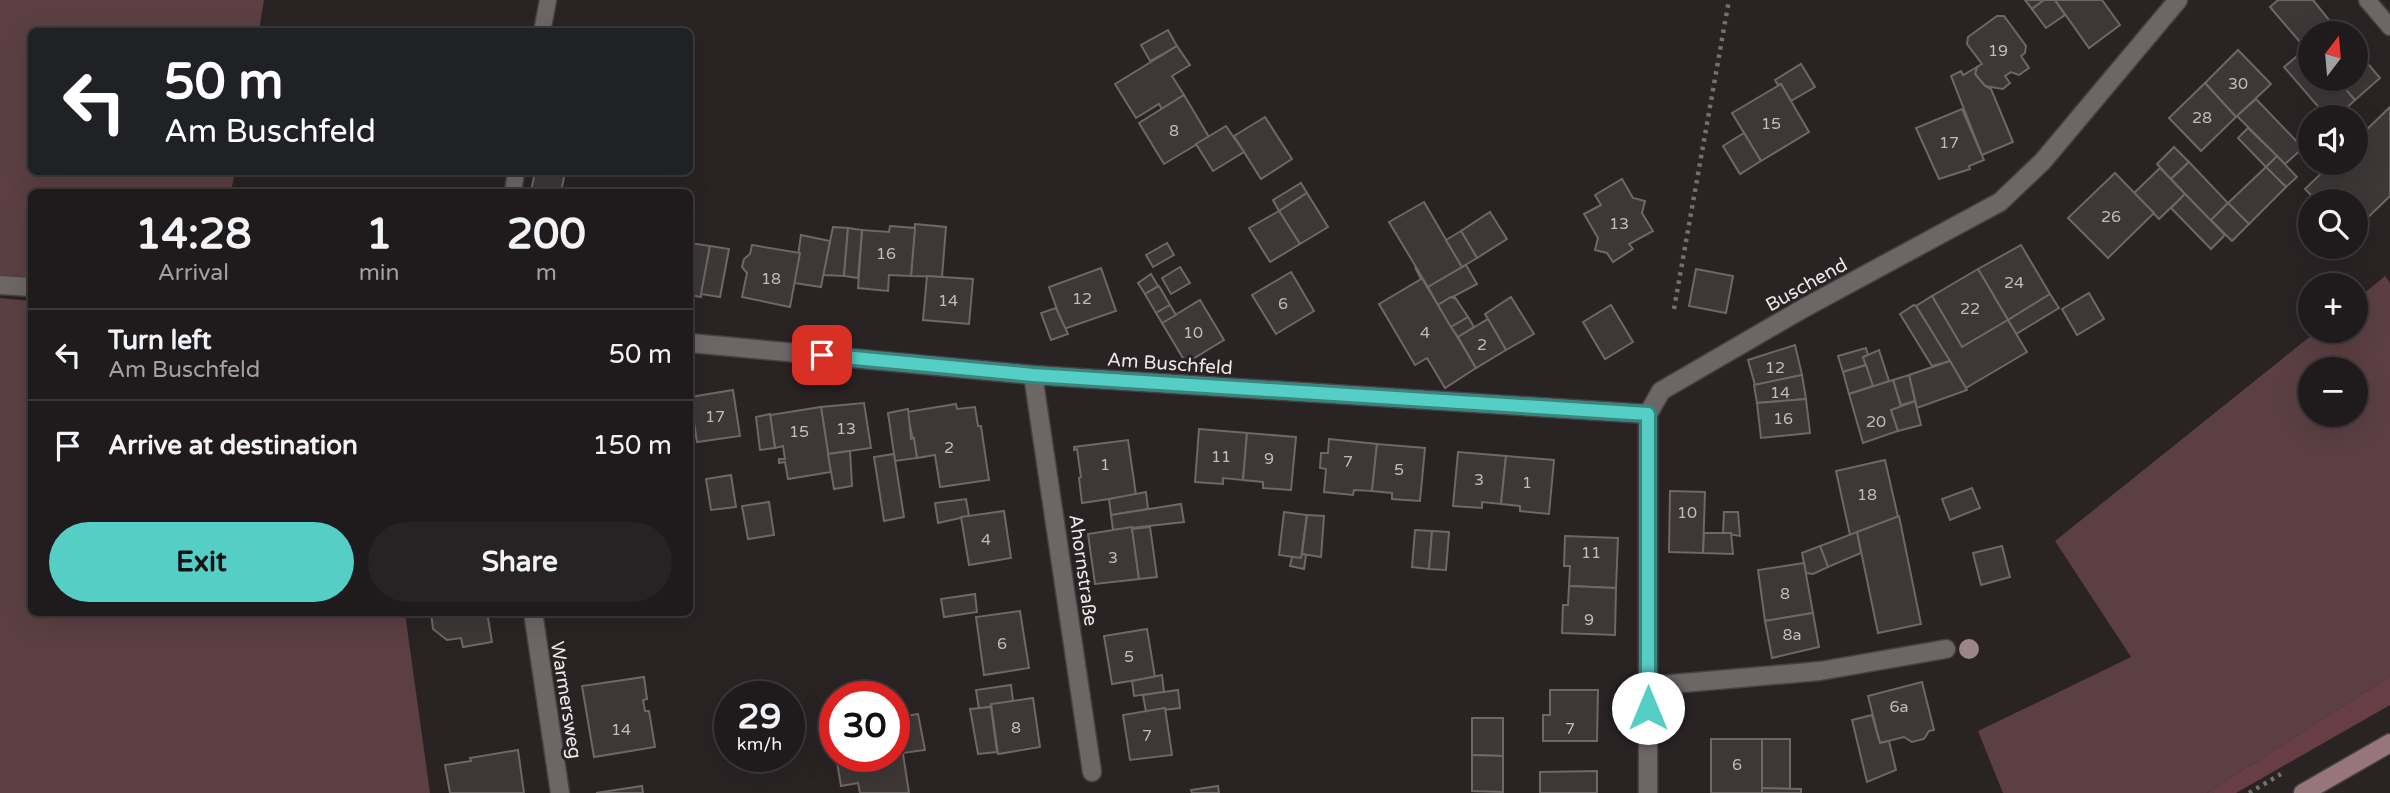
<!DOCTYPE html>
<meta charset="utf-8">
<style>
:root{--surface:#1f1a1b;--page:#272324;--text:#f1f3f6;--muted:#a1a1a3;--line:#3c383a;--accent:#55cec5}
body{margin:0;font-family:"Varela Round",sans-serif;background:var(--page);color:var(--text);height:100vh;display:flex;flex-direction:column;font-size:26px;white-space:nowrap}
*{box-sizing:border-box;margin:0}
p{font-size:23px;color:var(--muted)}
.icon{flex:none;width:38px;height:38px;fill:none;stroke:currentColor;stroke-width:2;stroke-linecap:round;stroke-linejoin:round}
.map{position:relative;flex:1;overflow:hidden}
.sheet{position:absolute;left:28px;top:189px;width:665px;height:427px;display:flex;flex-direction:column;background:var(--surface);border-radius:10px;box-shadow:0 7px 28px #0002,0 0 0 2px var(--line)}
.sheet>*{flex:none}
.banner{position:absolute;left:28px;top:28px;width:665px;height:147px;border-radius:10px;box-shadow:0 7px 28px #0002,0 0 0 2px var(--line);background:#202124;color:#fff;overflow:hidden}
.needle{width:46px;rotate:16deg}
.buttons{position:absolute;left:2298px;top:21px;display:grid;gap:14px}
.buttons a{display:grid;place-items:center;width:70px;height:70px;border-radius:50%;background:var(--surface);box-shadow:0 7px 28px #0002,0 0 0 2px var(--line);font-size:35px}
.speed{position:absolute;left:714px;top:681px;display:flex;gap:14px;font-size:35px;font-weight:700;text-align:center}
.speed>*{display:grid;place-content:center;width:91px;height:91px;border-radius:50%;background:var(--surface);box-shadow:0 7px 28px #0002,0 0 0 2px var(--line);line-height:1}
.speed small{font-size:18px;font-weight:400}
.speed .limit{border:10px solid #d22;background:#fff;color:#111}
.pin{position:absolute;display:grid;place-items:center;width:60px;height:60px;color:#fff;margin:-30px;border-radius:14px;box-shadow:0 4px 10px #0006}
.me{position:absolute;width:77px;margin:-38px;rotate:0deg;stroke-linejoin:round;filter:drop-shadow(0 0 5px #0008)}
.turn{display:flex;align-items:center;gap:24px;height:147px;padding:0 21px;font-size:32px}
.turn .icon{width:91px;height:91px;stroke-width:2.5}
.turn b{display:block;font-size:49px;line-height:60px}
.eta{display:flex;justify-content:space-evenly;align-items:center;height:119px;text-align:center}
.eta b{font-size:42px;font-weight:700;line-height:49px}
.primary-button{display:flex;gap:14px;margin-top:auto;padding:14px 21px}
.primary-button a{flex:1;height:80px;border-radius:42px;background:var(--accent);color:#111;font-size:28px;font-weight:700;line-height:80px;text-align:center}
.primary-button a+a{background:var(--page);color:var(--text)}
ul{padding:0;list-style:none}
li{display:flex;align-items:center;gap:21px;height:91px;padding:0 21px;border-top:2px solid var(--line)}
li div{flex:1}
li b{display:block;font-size:26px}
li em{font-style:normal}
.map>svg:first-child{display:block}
.green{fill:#5b3f43;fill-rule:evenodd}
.forest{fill:#683e45}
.building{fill:#3d3737;stroke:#6e6667;stroke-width:2}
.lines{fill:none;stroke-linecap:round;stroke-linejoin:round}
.service-casing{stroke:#464242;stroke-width:19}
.minor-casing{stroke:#464242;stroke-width:21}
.secondary-casing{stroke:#464242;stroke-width:21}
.path{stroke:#746f70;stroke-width:4.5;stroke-dasharray:3.5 5;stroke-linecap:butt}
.service{stroke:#6d6667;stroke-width:16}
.minor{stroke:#6d6667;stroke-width:18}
.secondary{stroke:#97757b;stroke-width:18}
.tree{fill:#9a8689}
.route-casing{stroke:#378680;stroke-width:18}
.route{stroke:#55cec5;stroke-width:12}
.labels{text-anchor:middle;stroke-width:6;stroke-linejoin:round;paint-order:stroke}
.number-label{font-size:16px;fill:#c0bcbc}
.street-label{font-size:19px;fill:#ece8e9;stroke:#292324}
</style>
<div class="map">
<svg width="2390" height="793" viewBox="0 0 2390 793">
<rect width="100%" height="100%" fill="#292324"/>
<!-- green -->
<g class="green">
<path d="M0,0H264L259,31L32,32V172H235L231,192H32L31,280L0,277Z"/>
<path d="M2385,276L2390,283V676L2207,793H2003L1978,731L2131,657L2055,541L2317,331H2356V300ZM2310,369H2356V415H2310Z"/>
<path d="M0,298L31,301L32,612L405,613L430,793H0Z"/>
</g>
<!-- forest -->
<path class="forest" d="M2390,676V705L2236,793H2207Z"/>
<!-- building -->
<g class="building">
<path d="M2025,0H2044L2032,9Z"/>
<path d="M2044,0H2055L2065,15L2046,28L2032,9Z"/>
<path d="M2055,0H2102L2120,25L2089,48Z"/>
<path d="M2278,0H2313L2334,26L2325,33H2310V46L2306,49L2270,7Z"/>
<path d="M1997,16H2004L2026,46L2025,53L2021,56L2029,68L2019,75L2011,72L2005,76L2010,83L2003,89L1985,86L1975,74L1977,67L1982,64L1967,44L1968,37Z"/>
<path d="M1168,30L1177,46L1150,61L1141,45Z"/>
<path d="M1177,46L1190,65L1172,76L1184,95L1162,109L1159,104L1136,118L1115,84Z"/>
<path d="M2309,46L2310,79H2337L2355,100L2337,117H2327L2284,67Z"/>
<path d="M2238,50L2271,84L2236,117L2205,83Z"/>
<path d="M2356,50L2380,78L2355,100L2337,79H2356Z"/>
<path d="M1801,64L1815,87L1791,101L1781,84L1778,85L1775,80Z"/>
<path d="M1977,67L1975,74L1985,86L1991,89L2013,142L1982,155L1951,76L1961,71L1963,75Z"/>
<path d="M2205,83L2236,117L2201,151L2169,118Z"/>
<path d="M1781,84L1809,132L1761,161L1732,113Z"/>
<path d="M1184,95L1209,137L1164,164L1139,123Z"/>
<path d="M2256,99L2303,148L2285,164L2237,116Z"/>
<path d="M2390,107V196L2356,229V201H2317L2305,189L2332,163H2356V140Z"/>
<path d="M1962,109L1984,160L1969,166L1970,169L1939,179L1916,128Z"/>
<path d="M1265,117L1292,159L1261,179L1234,136Z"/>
<path d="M1226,126L1244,152L1213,171L1196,144Z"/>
<path d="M2248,128L2277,156L2266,167L2238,138Z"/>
<path d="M1744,133L1761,161L1740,174L1723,146Z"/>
<path d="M2174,147L2189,162L2171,179L2157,164Z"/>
<path d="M2277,156L2297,177L2286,187L2266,167Z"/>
<path d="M2189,162L2228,203L2211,221L2171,179Z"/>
<path d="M2266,167L2286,187L2249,224L2228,203Z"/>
<path d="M2160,168L2185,194L2159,219L2134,193Z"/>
<path d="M535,172H565L561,192L531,191Z"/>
<path d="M2115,173L2154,213L2108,258L2068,218Z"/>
<path d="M1622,179L1633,198L1645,201L1642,213L1653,231L1629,244L1633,249L1613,262L1607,253L1595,250L1598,238L1584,214L1601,205L1595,195Z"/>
<path d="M1301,183L1307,193L1279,211L1273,200Z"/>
<path d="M1307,193L1328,227L1300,244L1279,211Z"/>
<path d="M2185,194L2225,235L2211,249L2171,208Z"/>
<path d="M1424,202L1462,267L1428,287L1389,222Z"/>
<path d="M2228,203L2249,224L2232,241L2211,220Z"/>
<path d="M1279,211L1300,244L1270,262L1249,228Z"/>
<path d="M1490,212L1507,239L1477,258L1461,231Z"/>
<path d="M915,224L946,227L942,277L911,276Z"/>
<path d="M890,226L915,228L911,276L889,275L888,291L858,288L862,230L889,232Z"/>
<path d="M833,227L848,228L844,276L823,275Z"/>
<path d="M848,228L862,230L858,278L844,276Z"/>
<path d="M1461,231L1477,258L1462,267L1446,240Z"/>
<path d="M801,235L830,241L821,287L794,283Z"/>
<path d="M690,243L710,246L701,297L690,295Z"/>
<path d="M1167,243L1174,255L1153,267L1146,255Z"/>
<path d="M752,245L800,253L790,307L742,297L747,273L742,267L744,259L750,254Z"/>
<path d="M2021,245L2050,294L2008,320L1978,269Z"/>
<path d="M710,246L729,249L720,297L701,294Z"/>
<path d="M1466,265L1477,284L1454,296L1456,299L1451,297L1438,305L1428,287Z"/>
<path d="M1180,267L1190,283L1171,294L1162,278Z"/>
<path d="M1415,267L1476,368L1445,388L1427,358L1415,365L1379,304L1421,279Z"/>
<path d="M1101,268L1116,311L1064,329L1049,287Z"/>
<path d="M1696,269L1733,276L1726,313L1689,306Z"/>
<path d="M1978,269L2008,320L1962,347L1932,296Z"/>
<path d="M1291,272L1314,311L1276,334L1252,295Z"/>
<path d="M1151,274L1158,286L1145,294L1138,283Z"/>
<path d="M927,276L973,279L969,324L923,320Z"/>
<path d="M1159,286L1170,305L1156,313L1145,294Z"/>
<path d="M2089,293L2104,319L2077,335L2062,309Z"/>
<path d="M2050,294L2059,308L2016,334L2008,320Z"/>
<path d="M1932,296L1962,347L2008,320L2027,352L1966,388L1916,306Z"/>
<path d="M1451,297L1456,299L1468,317L1451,327L1438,305Z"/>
<path d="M1511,297L1534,334L1506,350L1485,314Z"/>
<path d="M1200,300L1224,340L1186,363L1162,323Z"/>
<path d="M1170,305L1176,315L1162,323L1156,313Z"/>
<path d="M1611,305L1633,342L1605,359L1583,322Z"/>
<path d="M1914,305L1916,306L1950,361L1932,366L1900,314Z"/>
<path d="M1056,308L1068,334L1051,340L1041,313Z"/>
<path d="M1468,317L1474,327L1458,337L1451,327Z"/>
<path d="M1488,319L1506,350L1476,368L1458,337Z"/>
<path d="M1795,345L1802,375L1755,385L1748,360Z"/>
<path d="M1866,348L1868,355L1863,357L1866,365L1843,372L1838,356Z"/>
<path d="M1879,350L1889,381L1873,387L1863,357Z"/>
<path d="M1950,361L1967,390L1917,408L1909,375Z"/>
<path d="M1866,365L1873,386L1849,394L1843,372Z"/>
<path d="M1802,375L1806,399L1757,403L1754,385Z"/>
<path d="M1909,375L1915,401L1901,405L1893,380Z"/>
<path d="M1893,380L1901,407L1891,410L1898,431L1863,443L1849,394Z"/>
<path d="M733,390L740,436L697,442L690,397Z"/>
<path d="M1806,399L1810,433L1761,438L1757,403Z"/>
<path d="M1915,401L1921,425L1898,431L1891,410Z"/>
<path d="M864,403L871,448L828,454L821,407Z"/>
<path d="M956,404L957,409L975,407L978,426H981L989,480L940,487L935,455L917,458L907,412Z"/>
<path d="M821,407L831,472L788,479L785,462L779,463V459H785L783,446L775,448L770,415Z"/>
<path d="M908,409L911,439L914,438L917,458L895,461L888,413Z"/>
<path d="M770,414L775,448L760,450L756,417Z"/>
<path d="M1199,429L1247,433L1243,480L1223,478V484L1195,482Z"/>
<path d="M1247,433L1296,437L1291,490L1263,488V482L1243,480Z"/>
<path d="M1329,439L1377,444L1372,491L1354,490L1353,495L1324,492L1326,469L1320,468L1321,453H1328Z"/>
<path d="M1128,440L1136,495L1082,503L1079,478L1081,477L1077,449L1074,450V447Z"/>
<path d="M1377,444L1425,448L1420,501L1392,499V493L1372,491Z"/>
<path d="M850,451L852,486L834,489L828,454Z"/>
<path d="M1458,452L1506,456L1501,504L1482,502V508L1453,506Z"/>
<path d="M894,454L904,517L884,521L874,457Z"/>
<path d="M1506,456L1554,460L1549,514L1520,511V506L1501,504Z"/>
<path d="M1885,460L1898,517L1850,535L1836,471Z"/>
<path d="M731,475L736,507L711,510L706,479Z"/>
<path d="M1972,488L1980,508L1950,520L1942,499Z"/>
<path d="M1670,491L1705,492L1703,553L1669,552Z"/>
<path d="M1146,492L1148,509L1111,515L1109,499Z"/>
<path d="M966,499L969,516L938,523L935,503Z"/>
<path d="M769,502L774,535L748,539L742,506Z"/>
<path d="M1181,504L1184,522L1113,530L1111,515Z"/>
<path d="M1004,511L1011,558L969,565L961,517Z"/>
<path d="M1284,512L1307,515L1301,558L1279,555Z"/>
<path d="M1724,512H1738L1740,536L1723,533Z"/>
<path d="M1307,515L1324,516L1321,557L1302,554Z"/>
<path d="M1899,516L1921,624L1878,633L1857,532Z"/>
<path d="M1132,527L1139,579L1095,584L1088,534Z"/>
<path d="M1150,527L1157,577L1139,579L1132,529Z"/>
<path d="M1415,530L1432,531L1429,569L1412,567Z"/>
<path d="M1432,531L1449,532L1446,570L1429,569Z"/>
<path d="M1857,532L1861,553L1828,567L1820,546Z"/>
<path d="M1704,533H1731L1733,554L1703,553Z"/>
<path d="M1565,536L1618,538L1616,588L1569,586L1570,566H1564Z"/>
<path d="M1820,546L1828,567L1813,574L1806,573L1802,553Z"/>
<path d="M2002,546L2010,577L1981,585L1973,553Z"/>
<path d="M1302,554L1306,555L1304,569L1290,566L1292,557L1301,558Z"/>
<path d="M1804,563L1813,613L1765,621L1758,570Z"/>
<path d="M1569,586L1616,588L1615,635L1562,633L1563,605H1568Z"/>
<path d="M975,594L977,612L944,617L941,599Z"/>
<path d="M1020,611L1029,668L984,675L976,617Z"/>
<path d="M431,612H487L492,642L463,647L461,638L447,640L433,629Z"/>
<path d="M1813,613L1819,647L1772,658L1765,621Z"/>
<path d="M1147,629L1155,677L1112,684L1104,636Z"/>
<path d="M1162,675L1164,692L1134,696L1132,681Z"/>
<path d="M644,677L647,699L643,700L645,711H649L655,747L594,757L582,686Z"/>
<path d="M1922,682L1934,730L1929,731L1924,739L1912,742L1904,737L1880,743L1868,696Z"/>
<path d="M1011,685L1013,701L979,709L976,690Z"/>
<path d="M1178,690L1180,708L1146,712L1143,695Z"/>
<path d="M1550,690H1598L1597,741H1543V715H1550Z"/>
<path d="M1033,698L1040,747L998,754L991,704Z"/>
<path d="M991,707L997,752L978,754L970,709Z"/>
<path d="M1165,708L1172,755L1130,760L1123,715Z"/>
<path d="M918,714L925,750L903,753L900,734L897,735L894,718Z"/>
<path d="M1872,715L1880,743L1889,741L1896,770L1867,782L1852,720Z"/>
<path d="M1472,718H1503V756L1472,755Z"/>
<path d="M900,734L909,793H860L858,783L841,786L836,756H894V735Z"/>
<rect x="1711" y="739" width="51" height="54"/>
<path d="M1762,739H1790V789L1762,788Z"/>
<path d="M518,750L524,793H450L445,765L471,761L470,758Z"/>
<path d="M1472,755L1503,756V792L1472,791Z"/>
<path d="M1597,771V793H1540V772Z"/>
<path d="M642,786L643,793H596Z"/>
<path d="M1218,786L1219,793H1192L1191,790Z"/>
<path d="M1762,788L1801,789V793H1762Z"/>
</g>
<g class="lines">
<defs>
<g id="service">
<path d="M2367,0L2390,27"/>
<path d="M542,32L548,0"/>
<path d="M513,192L516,172"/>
</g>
<g id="minor">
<path d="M0,285L32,287"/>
<path d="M690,343L1033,375L1648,414"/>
<path d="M1033,375L1092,772"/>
<path d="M533,612L560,793"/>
<path d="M1649,686L1820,671L1946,649"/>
<path d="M1648,793V414L1661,391L1804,308L2000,202L2043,161L2178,0"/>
</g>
<path id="secondary" d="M2303,793L2390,743"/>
</defs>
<!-- service casing -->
<use href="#service" class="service-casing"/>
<!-- minor casing -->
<use href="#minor" class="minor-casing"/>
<!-- secondary casing -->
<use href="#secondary" class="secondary-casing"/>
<!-- path -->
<g class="path">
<path d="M1674,309L1729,0"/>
<path d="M2249,793L2281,774"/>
</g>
<!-- service -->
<use href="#service" class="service"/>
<!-- minor -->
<use href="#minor" class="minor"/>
<!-- secondary -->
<use href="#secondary" class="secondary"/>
</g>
<!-- trees -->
<circle class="tree" cx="1969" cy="649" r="10"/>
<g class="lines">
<defs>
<path id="route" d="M822,355L1033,375L1648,414V708"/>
</defs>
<!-- route casing -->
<use href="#route" class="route-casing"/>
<!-- route -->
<use href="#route" class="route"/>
</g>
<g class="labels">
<!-- number labels -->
<g class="number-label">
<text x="1998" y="56">19</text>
<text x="2238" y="89">30</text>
<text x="2202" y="123">28</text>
<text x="1771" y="129">15</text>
<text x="1174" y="136">8</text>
<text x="1949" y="148">17</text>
<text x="2111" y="222">26</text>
<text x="1619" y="229">13</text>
<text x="886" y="259">16</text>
<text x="771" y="284">18</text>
<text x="2014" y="288">24</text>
<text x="1082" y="304">12</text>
<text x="948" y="306">14</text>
<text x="1283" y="309">6</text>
<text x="1970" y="314">22</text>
<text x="1193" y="338">10</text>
<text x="1425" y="338">4</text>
<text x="1482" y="350">2</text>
<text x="1775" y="373">12</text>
<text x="1780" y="398">14</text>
<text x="715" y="422">17</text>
<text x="1783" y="424">16</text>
<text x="1876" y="427">20</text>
<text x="846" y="434">13</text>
<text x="799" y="437">15</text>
<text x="949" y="453">2</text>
<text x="1221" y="462">11</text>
<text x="1269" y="464">9</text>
<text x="1348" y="467">7</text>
<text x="1105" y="470">1</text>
<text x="1399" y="475">5</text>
<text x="1479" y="485">3</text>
<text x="1527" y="488">1</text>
<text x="1867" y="500">18</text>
<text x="1687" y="518">10</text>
<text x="986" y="545">4</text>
<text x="1591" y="558">11</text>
<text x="1113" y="563">3</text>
<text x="1785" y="599">8</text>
<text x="1589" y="625">9</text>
<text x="1792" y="640">8a</text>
<text x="1002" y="649">6</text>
<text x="1129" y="662">5</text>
<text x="1899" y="712">6a</text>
<text x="1016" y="733">8</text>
<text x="1570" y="734">7</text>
<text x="621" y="735">14</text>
<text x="1147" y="741">7</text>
<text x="1737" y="770">6</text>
</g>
<!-- street labels -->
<g class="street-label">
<text transform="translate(1806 284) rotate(-29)" y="7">Buschend</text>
<text transform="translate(1170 363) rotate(4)" y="7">Am Buschfeld</text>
<text transform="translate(1084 570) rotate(82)" y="7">Ahornstraße</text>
<text transform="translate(567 700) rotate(81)" y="7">Warmersweg</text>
</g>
</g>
</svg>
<div class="buttons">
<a><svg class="needle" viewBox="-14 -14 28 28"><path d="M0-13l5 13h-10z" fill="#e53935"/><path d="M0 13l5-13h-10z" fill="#a1a1a3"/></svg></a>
<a><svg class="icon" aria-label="sound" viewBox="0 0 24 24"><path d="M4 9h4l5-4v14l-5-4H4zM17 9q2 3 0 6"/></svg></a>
<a><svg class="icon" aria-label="search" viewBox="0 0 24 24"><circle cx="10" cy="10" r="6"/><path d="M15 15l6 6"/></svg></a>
<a>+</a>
<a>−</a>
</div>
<div class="speed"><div>29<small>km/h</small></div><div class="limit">30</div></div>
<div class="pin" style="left:822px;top:355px;background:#d93025"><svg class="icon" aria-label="arrive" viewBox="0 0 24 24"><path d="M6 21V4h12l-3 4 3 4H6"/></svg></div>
<svg class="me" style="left:1648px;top:708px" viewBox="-20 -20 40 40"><circle r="19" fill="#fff"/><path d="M0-13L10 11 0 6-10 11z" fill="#55cec5"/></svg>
<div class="banner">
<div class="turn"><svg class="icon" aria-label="left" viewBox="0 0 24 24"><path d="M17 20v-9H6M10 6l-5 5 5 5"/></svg><div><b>50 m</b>Am Buschfeld</div></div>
</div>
<section class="sheet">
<div class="eta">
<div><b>14:28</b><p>Arrival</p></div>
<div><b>1</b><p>min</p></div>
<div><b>200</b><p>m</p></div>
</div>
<ul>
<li><svg class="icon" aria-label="left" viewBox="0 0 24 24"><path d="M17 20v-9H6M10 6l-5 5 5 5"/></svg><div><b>Turn left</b><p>Am Buschfeld</p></div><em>50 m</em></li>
<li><svg class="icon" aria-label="arrive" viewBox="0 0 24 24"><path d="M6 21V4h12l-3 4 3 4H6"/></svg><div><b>Arrive at destination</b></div><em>150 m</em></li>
</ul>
<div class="primary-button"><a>Exit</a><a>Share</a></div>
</section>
</div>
